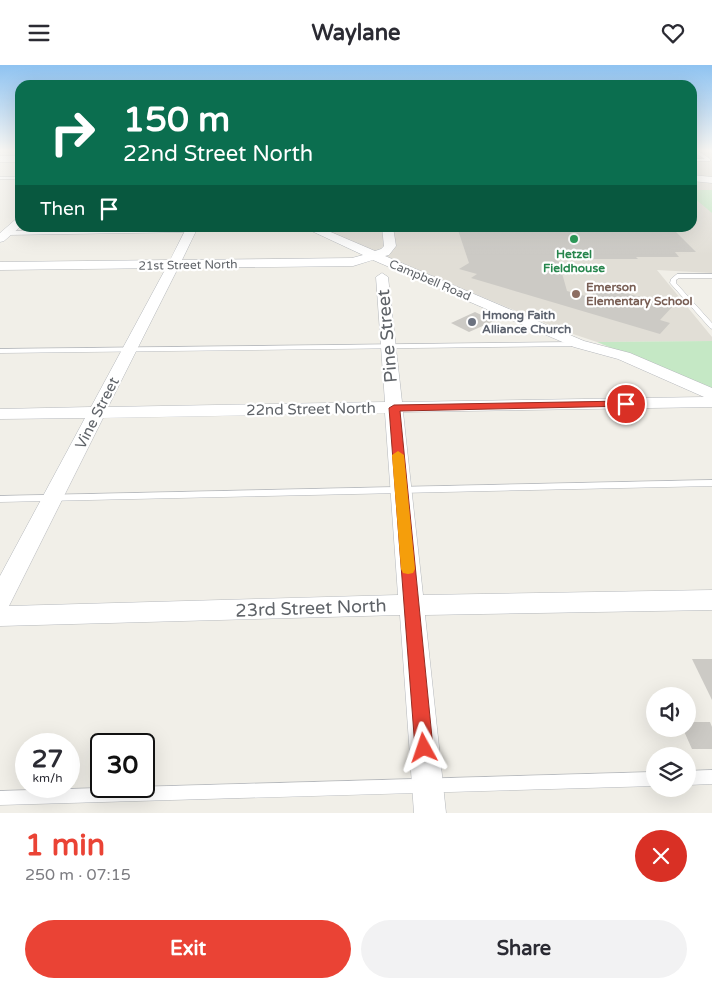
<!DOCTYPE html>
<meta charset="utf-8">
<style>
:root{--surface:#fff;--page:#f2f2f3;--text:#2b2b33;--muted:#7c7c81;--accent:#ea4335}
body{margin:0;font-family:"Varela Round",sans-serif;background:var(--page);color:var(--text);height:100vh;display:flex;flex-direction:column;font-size:19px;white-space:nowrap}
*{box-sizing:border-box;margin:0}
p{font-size:16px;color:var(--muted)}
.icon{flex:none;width:28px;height:28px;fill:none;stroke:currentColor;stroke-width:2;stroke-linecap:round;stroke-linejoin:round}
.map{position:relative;height:748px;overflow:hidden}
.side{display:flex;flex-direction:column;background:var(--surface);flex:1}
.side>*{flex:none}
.guide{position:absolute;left:15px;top:15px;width:682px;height:152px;border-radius:15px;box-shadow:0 5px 20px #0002;background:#0b6e4f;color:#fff;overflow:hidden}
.buttons{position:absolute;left:646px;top:622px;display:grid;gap:10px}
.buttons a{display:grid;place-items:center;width:50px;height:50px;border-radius:50%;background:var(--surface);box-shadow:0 5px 20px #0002;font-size:25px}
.speed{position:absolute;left:15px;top:668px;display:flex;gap:10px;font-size:25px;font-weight:700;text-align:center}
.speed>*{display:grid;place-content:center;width:65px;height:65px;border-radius:50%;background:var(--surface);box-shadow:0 5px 20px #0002;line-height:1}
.speed small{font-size:12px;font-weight:400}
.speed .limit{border:2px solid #111;border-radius:8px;background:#fff;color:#111}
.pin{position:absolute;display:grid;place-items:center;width:42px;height:42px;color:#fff;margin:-21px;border:2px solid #fff;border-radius:50%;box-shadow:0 1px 5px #0007}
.me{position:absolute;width:55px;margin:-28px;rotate:355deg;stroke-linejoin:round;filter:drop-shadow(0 0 4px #0008)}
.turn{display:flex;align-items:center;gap:18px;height:105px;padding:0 25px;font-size:22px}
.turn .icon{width:65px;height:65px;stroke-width:2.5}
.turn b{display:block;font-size:35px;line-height:42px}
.then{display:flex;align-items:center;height:48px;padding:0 25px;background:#0003;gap:10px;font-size:19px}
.round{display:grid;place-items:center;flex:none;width:52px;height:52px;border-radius:26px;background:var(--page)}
.head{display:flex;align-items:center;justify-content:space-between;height:85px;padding:0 25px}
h1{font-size:30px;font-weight:700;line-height:38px;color:var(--accent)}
.action{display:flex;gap:10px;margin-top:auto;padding:10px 25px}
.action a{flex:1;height:58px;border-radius:30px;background:var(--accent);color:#fff;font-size:20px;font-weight:700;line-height:58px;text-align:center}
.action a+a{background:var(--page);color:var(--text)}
header{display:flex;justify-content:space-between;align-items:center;height:65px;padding:0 25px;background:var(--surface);font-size:22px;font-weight:700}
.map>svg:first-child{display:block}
.education{fill:#e1ded6}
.green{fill:#c5e8c5}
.building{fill:#cccac5}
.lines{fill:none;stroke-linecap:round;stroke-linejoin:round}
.lane-casing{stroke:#b5b8bc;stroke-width:1}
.street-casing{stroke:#b5b8bc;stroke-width:1}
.lane{fill:#fff;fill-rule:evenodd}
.street{fill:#fff;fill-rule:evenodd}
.route{fill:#ea4335;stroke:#982c22}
.slow{fill:#f59e0b}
.leisure-dot{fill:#2e9e5b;stroke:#fff;stroke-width:2}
.education-dot{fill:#8d6e63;stroke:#fff;stroke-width:2}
.worship-dot{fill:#6b7280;stroke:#fff;stroke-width:2}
.labels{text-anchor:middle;stroke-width:4.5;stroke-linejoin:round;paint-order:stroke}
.far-leisure-label{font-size:12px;font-weight:bold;fill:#27864d;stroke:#fff}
.far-street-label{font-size:12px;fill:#5f6368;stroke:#fff}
.far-education-label{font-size:12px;font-weight:bold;fill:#785e54;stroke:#fff;text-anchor:start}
.far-worship-label{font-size:12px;font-weight:bold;fill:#5b616d;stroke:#fff;text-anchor:start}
.street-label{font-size:15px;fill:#5f6368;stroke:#fff}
.near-street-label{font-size:18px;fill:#5f6368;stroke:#fff}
</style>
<header><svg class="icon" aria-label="menu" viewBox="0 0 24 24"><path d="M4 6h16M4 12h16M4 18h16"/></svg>Waylane<svg class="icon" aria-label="heart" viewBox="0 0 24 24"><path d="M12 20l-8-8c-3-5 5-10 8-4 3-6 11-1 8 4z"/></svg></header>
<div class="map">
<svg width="712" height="748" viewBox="0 0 712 748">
<rect width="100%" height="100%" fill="#f1efe8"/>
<!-- education -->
<path class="education" d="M693,85H712V208L657,205L712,272V276L597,277L564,266L318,163L692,162Z"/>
<!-- green -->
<g class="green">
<path d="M692,125H712V148L693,132Z"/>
<path d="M712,276V325L597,277Z"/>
</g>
<!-- building -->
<g class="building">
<path d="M457,162H671L696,187H675L679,192H636L638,194H558L567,226L589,232L600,221L673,241L660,255L670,258L660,269L471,213L477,209L459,204L469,198Z"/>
<path d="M475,247L494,256L469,267L451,258Z"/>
<path d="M692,594H712V635Z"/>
<path d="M688,657H710L712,662V684H692L683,664H688Z"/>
</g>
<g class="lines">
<defs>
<g id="lane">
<path d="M697,85L710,94V96H692V94H705L692,86Z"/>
<rect x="0" y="112" width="20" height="2"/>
<rect x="692" y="119" width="3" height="2"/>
<path d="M191,164L193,165V167L6,170L3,168L6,166Z"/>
<path d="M712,209V213H679L676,215V218L712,258V264L710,263L670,218L671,214L677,209Z"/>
<path d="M577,277L581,279L580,281L0,288V284Z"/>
<path d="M712,415V421L0,437V431Z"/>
<path d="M712,705V719L688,720V706Z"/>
<path d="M655,707V721L0,740V726Z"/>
</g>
<g id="street">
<rect x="0" y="91" width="20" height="6"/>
<path d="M692,110L712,112V118L692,116Z"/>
<path d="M20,153V162L4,176L0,177V168L16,154Z"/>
<path d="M187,162H198L182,195L352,193L363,190L303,162H319L375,186L381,184L384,181L382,162H393L396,181L389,190L385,191L584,276L630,288L712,323V342L403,347L423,530L712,525V545L425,550L446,748H414L400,550L0,561V511L85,353L0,354V344L91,342L166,203L0,205V197L170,195ZM373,195L574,282L618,294L704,332L402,337L388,212L382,208L376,212L385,337L108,342L178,203L353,201ZM385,348L398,530L9,541L103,353Z"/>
</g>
</defs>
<!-- lane casing -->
<use href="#lane" class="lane-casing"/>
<!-- street casing -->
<use href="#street" class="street-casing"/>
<!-- lane -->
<use href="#lane" class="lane"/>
<!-- street -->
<use href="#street" class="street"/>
</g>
<!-- sky -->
<linearGradient id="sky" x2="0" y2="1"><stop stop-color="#8fc3f1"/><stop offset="0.45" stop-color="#f9f8f5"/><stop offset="1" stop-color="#f9f8f5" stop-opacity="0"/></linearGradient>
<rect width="712" height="190" fill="url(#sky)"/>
<!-- route -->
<path class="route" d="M626,336L631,339L630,341L400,346L433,683L430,689L424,691L417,689L415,683L389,343L394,340Z"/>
<!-- slow -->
<path class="slow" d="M398,386L404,390L415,504L413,508L408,509L403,508L401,504L392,390Z"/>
<!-- markers -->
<circle class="leisure-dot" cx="574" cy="174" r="5"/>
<circle class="education-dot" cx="576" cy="229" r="5"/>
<circle class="worship-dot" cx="472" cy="257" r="5"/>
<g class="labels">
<!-- far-leisure labels -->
<g class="far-leisure-label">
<text x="574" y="193">Hetzel<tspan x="574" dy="14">Fieldhouse</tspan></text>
</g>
<!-- far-street labels -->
<g class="far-street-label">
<text transform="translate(188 200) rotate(-1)" y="4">21st Street North</text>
<text transform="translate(430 215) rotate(23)" y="4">Campbell Road</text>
</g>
<!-- far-education labels -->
<g class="far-education-label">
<text x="586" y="226">Emerson<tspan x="586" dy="14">Elementary School</tspan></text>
</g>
<!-- far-worship labels -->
<g class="far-worship-label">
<text x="482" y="254">Hmong Faith<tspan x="482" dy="14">Alliance Church</tspan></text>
</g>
<!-- street labels -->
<g class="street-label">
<text transform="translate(311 344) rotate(-1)" y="5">22nd Street North</text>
<text transform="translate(97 348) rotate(-63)" y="5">Vine Street</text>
</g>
<!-- near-street labels -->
<g class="near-street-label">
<text transform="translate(387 271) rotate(-95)" y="6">Pine Street</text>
<text transform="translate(311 543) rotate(-2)" y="6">23rd Street North</text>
</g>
</g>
</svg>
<div class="buttons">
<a><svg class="icon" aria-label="sound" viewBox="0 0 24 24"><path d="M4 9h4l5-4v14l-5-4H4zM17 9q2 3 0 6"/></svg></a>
<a><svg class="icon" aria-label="layers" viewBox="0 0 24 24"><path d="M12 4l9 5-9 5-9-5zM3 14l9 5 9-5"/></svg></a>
</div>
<div class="speed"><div>27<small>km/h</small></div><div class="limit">30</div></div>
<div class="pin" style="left:626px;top:339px;background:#d93025"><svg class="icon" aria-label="arrive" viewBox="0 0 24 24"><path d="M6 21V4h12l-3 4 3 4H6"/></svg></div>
<svg class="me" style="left:424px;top:683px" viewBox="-20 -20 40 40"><path d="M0-17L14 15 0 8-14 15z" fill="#ea4335" stroke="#fff" stroke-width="4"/></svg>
<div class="guide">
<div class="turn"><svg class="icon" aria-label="right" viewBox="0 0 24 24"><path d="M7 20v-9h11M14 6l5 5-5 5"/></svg><div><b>150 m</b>22nd Street North</div></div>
<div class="then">Then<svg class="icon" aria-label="arrive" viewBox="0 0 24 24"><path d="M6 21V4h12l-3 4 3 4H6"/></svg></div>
</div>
</div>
<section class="side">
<div class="head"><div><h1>1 min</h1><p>250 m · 07:15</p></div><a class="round" style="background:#d93025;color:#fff"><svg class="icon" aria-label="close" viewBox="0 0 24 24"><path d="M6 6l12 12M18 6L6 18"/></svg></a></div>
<div class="action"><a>Exit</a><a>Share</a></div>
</section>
